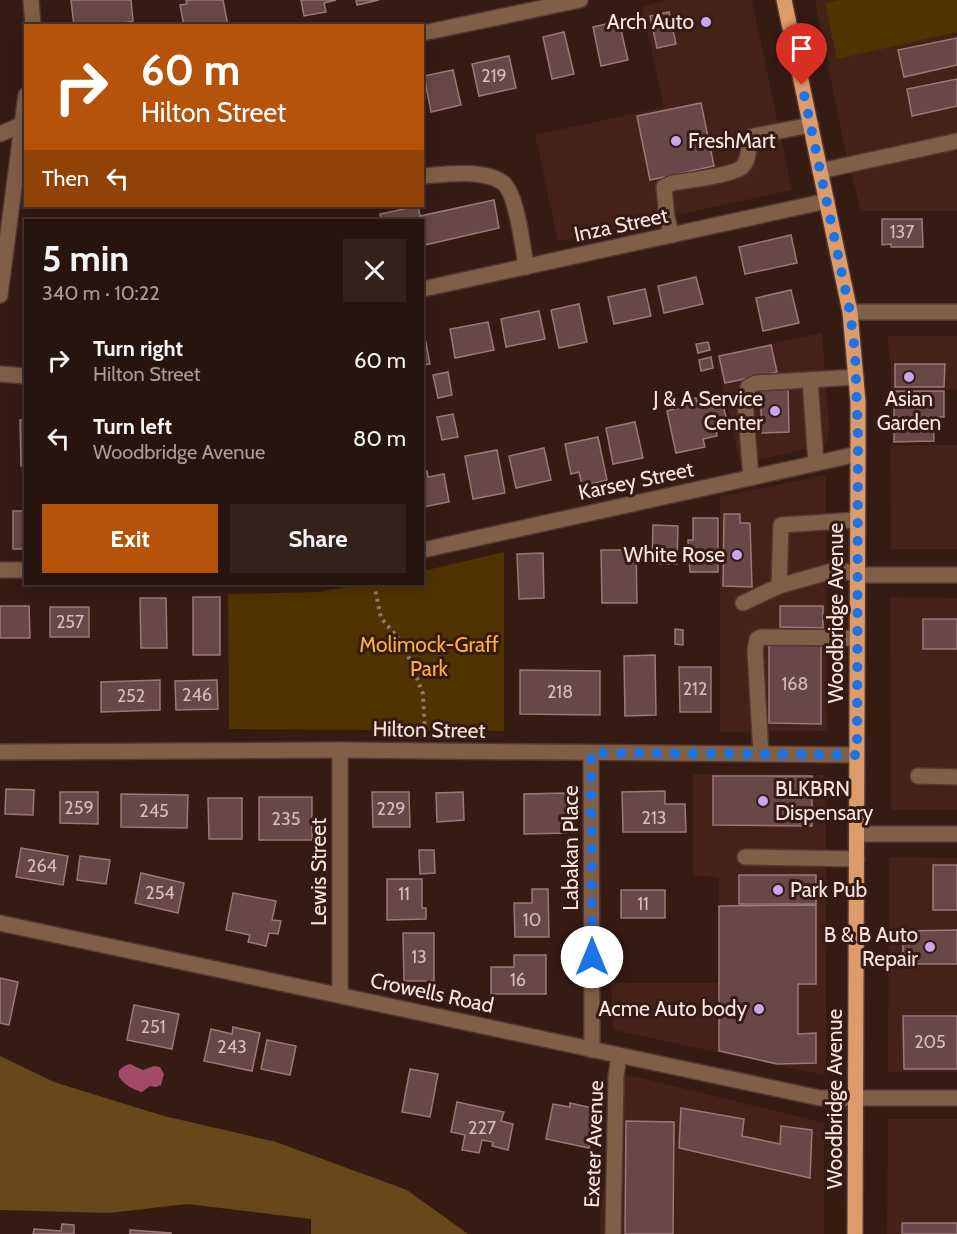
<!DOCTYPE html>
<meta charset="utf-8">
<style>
:root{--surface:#28140e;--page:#34211c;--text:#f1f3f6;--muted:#a59e9e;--line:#44332e;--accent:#b45309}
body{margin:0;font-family:Cabin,sans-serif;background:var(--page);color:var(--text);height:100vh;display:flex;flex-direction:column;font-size:22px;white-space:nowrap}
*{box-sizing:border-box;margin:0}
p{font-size:20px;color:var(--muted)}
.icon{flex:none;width:33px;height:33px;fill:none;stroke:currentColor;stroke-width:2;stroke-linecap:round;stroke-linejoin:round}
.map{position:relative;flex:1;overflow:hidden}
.sheet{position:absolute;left:24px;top:219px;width:400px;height:366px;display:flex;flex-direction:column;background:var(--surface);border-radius:0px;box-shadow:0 3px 15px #0003,0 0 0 2px var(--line)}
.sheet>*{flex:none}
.top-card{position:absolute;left:24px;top:24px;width:400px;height:183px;border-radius:0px;box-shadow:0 3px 15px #0003,0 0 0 2px var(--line);background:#b45309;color:#fff;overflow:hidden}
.pin{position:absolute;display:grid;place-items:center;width:51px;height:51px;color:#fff;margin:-62px -26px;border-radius:50% 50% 50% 0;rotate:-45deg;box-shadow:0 0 6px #0007}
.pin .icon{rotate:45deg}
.me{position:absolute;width:66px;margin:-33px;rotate:0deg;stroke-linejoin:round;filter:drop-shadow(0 0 4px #0008)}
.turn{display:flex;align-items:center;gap:21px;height:126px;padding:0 18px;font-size:27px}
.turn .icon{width:78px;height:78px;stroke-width:2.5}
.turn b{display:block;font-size:42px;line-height:51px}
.then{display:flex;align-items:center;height:57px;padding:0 18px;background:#0003;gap:12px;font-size:22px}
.round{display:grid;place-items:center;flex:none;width:63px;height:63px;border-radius:0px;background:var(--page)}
.headline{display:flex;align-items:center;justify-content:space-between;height:102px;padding:0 18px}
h1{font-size:36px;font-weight:800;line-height:45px}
.cta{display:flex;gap:12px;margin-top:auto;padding:12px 18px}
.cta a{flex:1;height:69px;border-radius:0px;background:var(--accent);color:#fff;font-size:24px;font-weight:800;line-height:69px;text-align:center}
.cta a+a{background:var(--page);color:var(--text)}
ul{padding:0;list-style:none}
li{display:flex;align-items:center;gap:18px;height:78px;padding:0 18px}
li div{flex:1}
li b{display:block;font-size:22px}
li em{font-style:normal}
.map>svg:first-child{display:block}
.built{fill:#442218}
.green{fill:#4f3301}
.forest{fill:#66481b}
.water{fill:#a34a68}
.building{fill:#684747;stroke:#9c7877;stroke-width:1.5}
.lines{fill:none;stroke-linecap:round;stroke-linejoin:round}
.minor-casing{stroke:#513730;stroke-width:18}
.major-casing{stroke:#513730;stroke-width:18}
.path{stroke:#907972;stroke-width:4;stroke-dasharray:3 4.5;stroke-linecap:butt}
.minor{stroke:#805f49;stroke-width:15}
.major{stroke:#de9b6a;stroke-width:15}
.route{stroke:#1a73e8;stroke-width:10;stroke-dasharray:0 18}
.poi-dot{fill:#c8a5ef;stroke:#361b13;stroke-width:2}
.labels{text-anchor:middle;stroke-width:6;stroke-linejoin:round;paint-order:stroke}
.number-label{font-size:18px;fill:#d4beb9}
.poi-label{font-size:21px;fill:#f8e5df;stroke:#361b13;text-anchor:end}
.street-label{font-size:21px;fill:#f8e5df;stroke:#361b13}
.park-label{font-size:21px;fill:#fbb23d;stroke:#361b13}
</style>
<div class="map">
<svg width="957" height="1234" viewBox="0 0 957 1234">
<rect width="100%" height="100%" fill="#361b13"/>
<!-- built -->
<g class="built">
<path d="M669,0H752L792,190L558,241L535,135L664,107L642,7Z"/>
<path d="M817,0H957V211H861L843,140L815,2Z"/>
<path d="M822,333L829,426L827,444L740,464L716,355Z"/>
<path d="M887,336H957V390L890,389L891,367Z"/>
<path d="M890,445H957V549H891Z"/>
<path d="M826,475L827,731L720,732V497Z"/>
<path d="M890,597L957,598V810H891Z"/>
<path d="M693,774L826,775V1073L824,1075L613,1030L611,983H719V877L693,876Z"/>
<path d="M892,857L957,858V1072H890L888,1070L889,859Z"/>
<path d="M625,1074L824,1123V1234H600V1208Z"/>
<path d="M888,1119H957V1234H887Z"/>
</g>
<!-- green -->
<g class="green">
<path d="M838,0H957V32L837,59L825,3Z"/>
<path d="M504,552V731L229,729L228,594L319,592L365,584H423V571Z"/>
</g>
<!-- forest -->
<path class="forest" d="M0,1056L54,1082L164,1116L276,1142L407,1190L468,1234H311V1219L187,1204L109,1213L0,1210Z"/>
<!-- water -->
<path class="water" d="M130,1064L143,1070L154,1066L160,1067L164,1074L161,1085L156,1087L150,1086L142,1092C129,1089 104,1072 130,1064Z"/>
<!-- building -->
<g class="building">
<path d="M71,0H131L133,21L111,26H74Z"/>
<path d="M186,0H223L228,26H184L180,5L187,4Z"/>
<path d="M301,0H336L324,3L326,12L304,16Z"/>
<path d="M356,0H379L357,5Z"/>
<path d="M669,12L676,44L657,48L650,16Z"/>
<path d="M619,21L628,60L601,66L593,27Z"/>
<path d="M564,32L574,74L552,79L543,37Z"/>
<path d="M957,38V65L904,77L898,50Z"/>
<path d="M509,56L516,88L479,96L472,64Z"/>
<path d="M453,70L461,105L431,112L424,76Z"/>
<path d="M957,79V106L912,116L907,89Z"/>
<path d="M701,103L714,166L650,180L637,116Z"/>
<path d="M494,200L499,228L425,245L423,220H381L380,214L418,206L420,216Z"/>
<path d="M882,219H922L923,247H891V244L882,245Z"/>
<path d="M791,235L797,263L745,274L739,247Z"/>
<path d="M696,277L703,304L664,313L658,286Z"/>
<path d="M645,289L651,316L614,324L608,297Z"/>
<path d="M791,290L799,323L763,331L756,298Z"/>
<path d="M579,304L587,342L559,348L551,310Z"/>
<path d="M539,311L545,339L506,347L501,319Z"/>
<path d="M488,322L494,350L455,358L450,329Z"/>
<path d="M424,333L430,364L423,365V334Z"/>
<path d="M708,342L710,350L698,353L696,344Z"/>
<path d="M771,345L777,372L725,383L719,356Z"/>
<path d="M711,357L713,368L701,371L699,360Z"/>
<path d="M895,364H945L944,387H895Z"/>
<path d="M448,372L452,395L438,398L433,375Z"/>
<path d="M788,388L789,432L762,433L760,389Z"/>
<rect x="894" y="391" width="50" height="26"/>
<path d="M696,398L698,405L722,400L728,426L716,429L717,436L703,439L705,447L676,453L667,411L681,407L680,402Z"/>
<path d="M453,414L458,437L442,440L437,417Z"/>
<path d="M933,417L934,441L894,442V418Z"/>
<path d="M20,420H26V466H21Z"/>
<path d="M635,422L643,458L613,464L606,428Z"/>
<path d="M598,437L607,480L582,486L579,472L571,474L565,444Z"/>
<path d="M544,448L551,480L516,488L509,456Z"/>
<path d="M497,450L505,493L473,499L465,456Z"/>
<path d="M423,471H427L428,477L444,474L449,502L423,507Z"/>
<rect x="13" y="511" width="13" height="38"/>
<path d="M724,514H740V523H750L752,587L723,586Z"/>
<path d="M693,518H718V572H690L688,540H693Z"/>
<path d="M653,525L678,526L677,564H652Z"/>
<path d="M601,550H636L637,603H602Z"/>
<path d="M543,553L544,598L519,599L517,554Z"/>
<rect x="193" y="597" width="27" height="58"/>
<path d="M140,598H166L167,648H141Z"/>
<path d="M0,606H29L30,638H0Z"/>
<path d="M780,606H823V628L780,627Z"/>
<rect x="50" y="607" width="39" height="30"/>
<rect x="923" y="619" width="34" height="30"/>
<path d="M675,629L683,630V645L675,644Z"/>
<path d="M769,645H821V724L769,723Z"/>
<path d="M655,655L656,715L625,716L624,656Z"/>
<path d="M679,667H711V712H680Z"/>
<path d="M520,670L600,671V715L520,714Z"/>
<path d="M160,680V710L101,712V682Z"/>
<path d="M217,680L218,709L176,710L175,681Z"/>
<path d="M713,776H812V826L713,825Z"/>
<path d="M6,789L34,790L33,815L5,814Z"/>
<path d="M665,791V804H685L686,832H623L622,792Z"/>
<path d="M60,792H98V824L60,823Z"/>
<path d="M372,792H409L410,827H373Z"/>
<path d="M463,792L464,820L437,822L436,793Z"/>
<path d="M566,793L567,833L524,834V794Z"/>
<path d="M121,794L188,795L187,828L121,827Z"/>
<rect x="259" y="797" width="53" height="43"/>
<path d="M208,798H242V839H209Z"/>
<path d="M21,848L68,856L63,885L16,877Z"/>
<path d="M419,850H434L435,873L420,874Z"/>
<path d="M80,856L110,860L106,884L77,880Z"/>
<rect x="933" y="865" width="24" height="45"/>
<path d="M141,873L184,883L178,913L135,903Z"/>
<rect x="739" y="875" width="77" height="29"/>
<path d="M387,879H422V908H426V919L387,920Z"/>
<path d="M532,889H548L549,937H515L514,903H532Z"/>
<rect x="621" y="890" width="44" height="28"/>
<path d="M233,893L276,901L272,920L281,921L278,934L269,933L266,946L248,942L250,935L226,930Z"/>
<path d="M816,905V984H798V1034L816,1033V1063L777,1064L719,1051V906Z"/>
<path d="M957,930V964H903V931Z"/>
<path d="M403,933H434V981H404Z"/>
<path d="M514,955H546V994H491V967H514Z"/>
<path d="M0,978L18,982L9,1025L0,1023Z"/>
<path d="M134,1005L179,1014L172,1049L127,1040Z"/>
<path d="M903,1016H957V1069H904Z"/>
<path d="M233,1027L260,1033L252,1071L204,1061L211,1029L232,1034Z"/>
<path d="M267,1040L296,1046L290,1075L261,1069Z"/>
<path d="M410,1069L438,1074L430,1117L402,1112Z"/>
<path d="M457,1102L504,1112L501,1121L513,1124L508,1150L492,1146L493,1142L482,1140L479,1153L462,1150L465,1135L451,1132Z"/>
<path d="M570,1103L597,1109L589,1148L546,1139L553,1104L570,1107Z"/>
<path d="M681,1108L744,1119L742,1136L780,1144L781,1126L812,1130L810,1178L679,1148Z"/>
<path d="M626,1121L674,1122L673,1234H625Z"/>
<rect x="902" y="1223" width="55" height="11"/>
<path d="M62,1224L74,1225V1234H33L34,1229L61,1231Z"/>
<path d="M130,1230L171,1233V1234H130Z"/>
</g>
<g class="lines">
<defs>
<g id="minor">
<path d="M31,0L33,26"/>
<path d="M423,33L580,0"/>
<path d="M0,134L26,123"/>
<path d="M820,171L957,141"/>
<path d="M423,176C445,174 483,169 502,182C517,192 523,248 526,267"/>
<path d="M672,235L667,218L664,187L672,183C685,181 734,175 742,167C751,159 746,147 753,136L811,125"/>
<path d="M423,289L827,201"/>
<path d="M0,295L26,95"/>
<path d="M850,312H957"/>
<path d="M0,374L26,376"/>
<path d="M810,380L816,463"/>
<path d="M751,478L745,402L748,387L756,383L856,377"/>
<path d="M857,520L781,525L779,586L839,569L857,575H957"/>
<path d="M423,550L858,454"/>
<path d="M0,570H26"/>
<path d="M743,603L779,586"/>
<path d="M340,750V995"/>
<path d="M0,752L340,750L857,755"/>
<path d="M591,754L592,1050"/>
<path d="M761,754L755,650L757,639L761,637L857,638"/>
<path d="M918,776L957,777"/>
<path d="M857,834H957"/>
<path d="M745,857L857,859"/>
<path d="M0,923L820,1098H957"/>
<path d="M613,1234L616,1076L619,1056"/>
</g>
<path id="major" d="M784,0L850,312L858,402V454L855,1234"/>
</defs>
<!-- minor casing -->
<use href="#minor" class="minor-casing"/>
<!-- major casing -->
<use href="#major" class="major-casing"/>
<!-- path -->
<path class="path" d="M374,584L381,618L404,645L423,694L425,735"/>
<!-- minor -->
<use href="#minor" class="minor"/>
<!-- major -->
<use href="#major" class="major"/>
</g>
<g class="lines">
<!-- route -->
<path class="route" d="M592,957L591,753L857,755L858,437L855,352L850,312L802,85"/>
</g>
<!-- markers -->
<g class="poi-dot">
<circle cx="706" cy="22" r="6"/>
<circle cx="676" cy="141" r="6"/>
<circle cx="909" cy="377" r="6"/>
<circle cx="775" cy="411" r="6"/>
<circle cx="737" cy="555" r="6"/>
<circle cx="763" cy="801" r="6"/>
<circle cx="778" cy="890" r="6"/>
<circle cx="930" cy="947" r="6"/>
<circle cx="759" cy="1009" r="6"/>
</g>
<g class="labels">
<!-- number labels -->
<g class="number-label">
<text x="494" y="82">219</text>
<text x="902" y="238">137</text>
<text x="70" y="628">257</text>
<text x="795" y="690">168</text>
<text x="695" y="695">212</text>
<text x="560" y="698">218</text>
<text x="197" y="701">246</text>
<text x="131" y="702">252</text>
<text x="79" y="814">259</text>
<text x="391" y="815">229</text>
<text x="154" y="817">245</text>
<text x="654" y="824">213</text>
<text x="286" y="825">235</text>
<text x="42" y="872">264</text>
<text x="160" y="899">254</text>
<text x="404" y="900">11</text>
<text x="643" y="910">11</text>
<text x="532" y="926">10</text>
<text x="419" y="963">13</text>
<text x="518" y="986">16</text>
<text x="153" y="1033">251</text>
<text x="930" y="1048">205</text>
<text x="232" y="1053">243</text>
<text x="482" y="1134">227</text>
</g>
<!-- poi labels -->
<g class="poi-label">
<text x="694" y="29">Arch Auto</text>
<text x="688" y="148" text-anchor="start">FreshMart</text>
<text x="763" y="406">J &amp; A Service<tspan x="763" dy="24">Center</tspan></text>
<text x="909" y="406" text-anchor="middle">Asian<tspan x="909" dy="24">Garden</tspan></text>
<text x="725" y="562">White Rose</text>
<text x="775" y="796" text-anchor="start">BLKBRN<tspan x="775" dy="24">Dispensary</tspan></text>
<text x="790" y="897" text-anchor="start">Park Pub</text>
<text x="918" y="942">B &amp; B Auto<tspan x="918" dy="24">Repair</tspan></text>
<text x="747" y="1016">Acme Auto body</text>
</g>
<!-- street labels -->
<g class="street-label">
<text transform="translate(621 225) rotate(-12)" y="7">Inza Street</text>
<text transform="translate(636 481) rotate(-12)" y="7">Karsey Street</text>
<text transform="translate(836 613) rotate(-90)" y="7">Woodbridge Avenue</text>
<text transform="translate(429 730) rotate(1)" y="7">Hilton Street</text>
<text transform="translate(571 848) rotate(-90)" y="7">Labakan Place</text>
<text transform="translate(319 872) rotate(-90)" y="7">Lewis Street</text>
<text transform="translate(432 993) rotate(12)" y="7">Crowells Road</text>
<text transform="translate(835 1099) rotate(-90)" y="7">Woodbridge Avenue</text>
<text transform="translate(594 1144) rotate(-88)" y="7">Exeter Avenue</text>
</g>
<!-- park labels -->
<g class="park-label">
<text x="429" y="652">Molimock-Graff<tspan x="429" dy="24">Park</tspan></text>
</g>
</g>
</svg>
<div class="pin" style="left:802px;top:85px;background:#d93025"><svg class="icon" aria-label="arrive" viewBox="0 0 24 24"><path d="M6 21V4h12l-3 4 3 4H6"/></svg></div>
<svg class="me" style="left:592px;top:957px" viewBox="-20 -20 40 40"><circle r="19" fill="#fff"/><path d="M0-13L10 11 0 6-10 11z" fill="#1a73e8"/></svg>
<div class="top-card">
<div class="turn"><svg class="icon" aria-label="right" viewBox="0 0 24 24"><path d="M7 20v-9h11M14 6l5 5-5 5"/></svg><div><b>60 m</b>Hilton Street</div></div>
<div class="then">Then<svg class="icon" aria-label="left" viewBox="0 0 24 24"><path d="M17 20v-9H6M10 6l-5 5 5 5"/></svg></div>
</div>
<section class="sheet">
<div class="headline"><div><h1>5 min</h1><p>340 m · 10:22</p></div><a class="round"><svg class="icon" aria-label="close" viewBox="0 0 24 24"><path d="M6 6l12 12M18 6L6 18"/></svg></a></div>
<ul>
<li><svg class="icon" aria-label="right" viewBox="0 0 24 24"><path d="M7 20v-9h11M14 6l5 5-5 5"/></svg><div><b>Turn right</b><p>Hilton Street</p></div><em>60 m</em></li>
<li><svg class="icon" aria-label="left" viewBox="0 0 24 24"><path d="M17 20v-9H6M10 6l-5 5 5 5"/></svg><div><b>Turn left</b><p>Woodbridge Avenue</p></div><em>80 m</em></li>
</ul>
<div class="cta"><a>Exit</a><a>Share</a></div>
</section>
</div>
